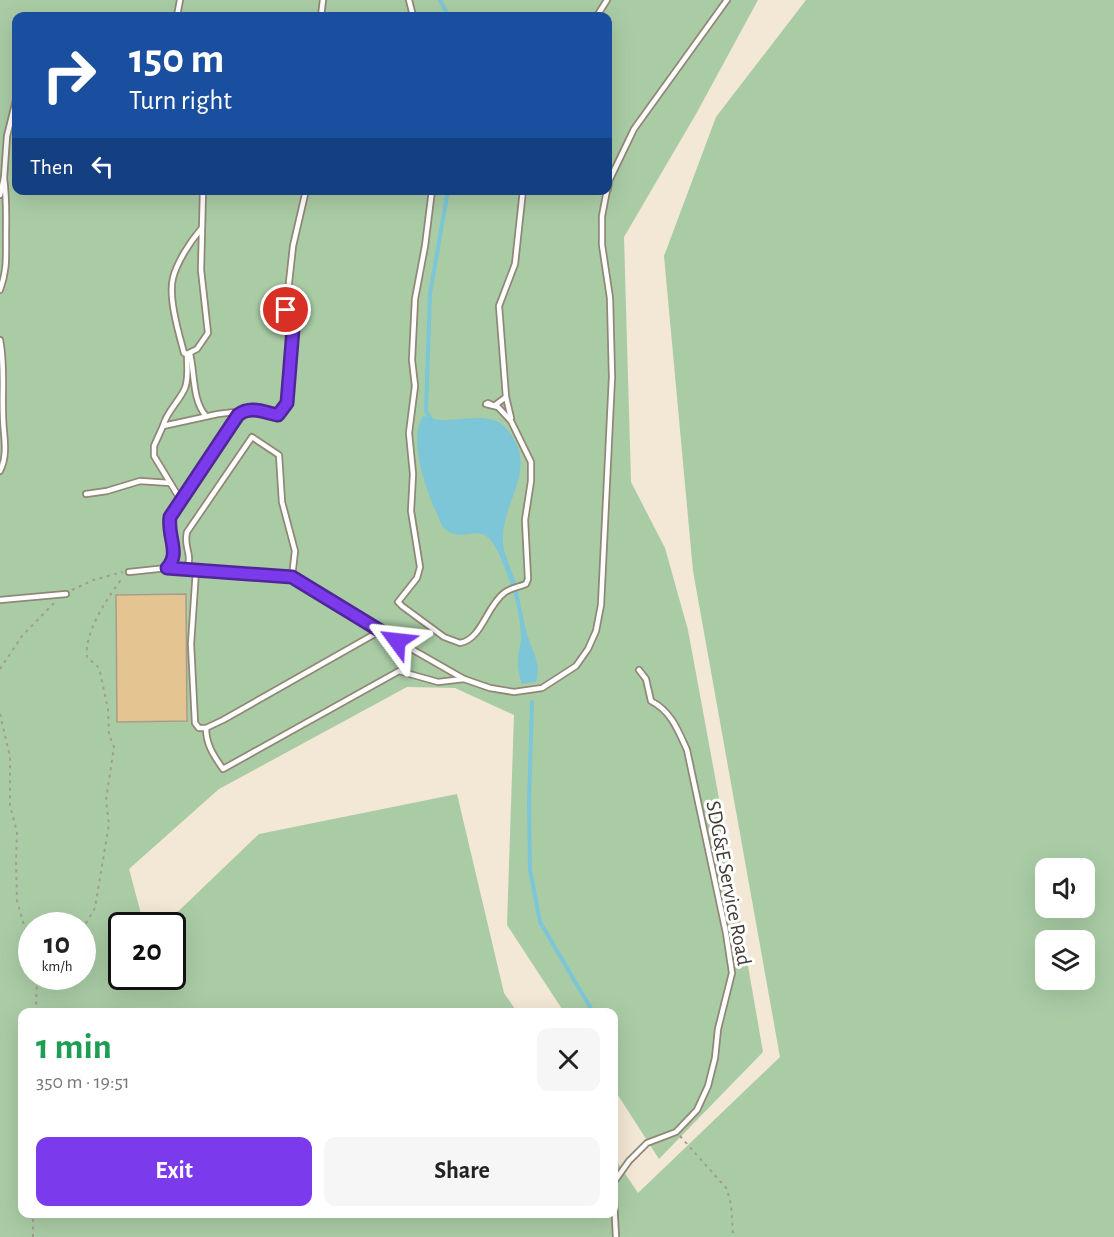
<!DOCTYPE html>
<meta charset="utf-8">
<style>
:root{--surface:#fff;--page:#f6f6f6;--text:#222;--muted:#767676;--accent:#7c3aed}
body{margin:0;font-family:"Alegreya Sans",sans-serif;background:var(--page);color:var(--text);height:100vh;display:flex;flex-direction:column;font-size:22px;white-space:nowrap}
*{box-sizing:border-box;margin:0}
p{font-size:20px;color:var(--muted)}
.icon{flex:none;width:33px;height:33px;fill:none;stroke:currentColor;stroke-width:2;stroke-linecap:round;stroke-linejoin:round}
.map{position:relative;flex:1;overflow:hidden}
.details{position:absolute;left:18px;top:1008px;width:600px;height:210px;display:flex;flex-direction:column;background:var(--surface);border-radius:12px;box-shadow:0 6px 24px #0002}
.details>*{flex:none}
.guide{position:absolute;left:12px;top:12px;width:600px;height:183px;border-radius:12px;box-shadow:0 6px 24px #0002;background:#1a4fa0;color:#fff;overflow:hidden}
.fabs{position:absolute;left:1035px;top:858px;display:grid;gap:12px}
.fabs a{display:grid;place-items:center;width:60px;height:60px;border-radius:12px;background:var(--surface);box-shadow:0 6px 24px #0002;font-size:30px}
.speed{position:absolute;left:18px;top:912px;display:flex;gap:12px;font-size:30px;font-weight:700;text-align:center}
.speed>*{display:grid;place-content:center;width:78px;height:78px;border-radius:50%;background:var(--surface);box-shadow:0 6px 24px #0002;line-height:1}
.speed small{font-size:15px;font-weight:400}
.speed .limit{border:3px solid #111;border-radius:9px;background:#fff;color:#111}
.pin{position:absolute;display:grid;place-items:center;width:51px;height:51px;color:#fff;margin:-26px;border:3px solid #fff;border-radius:50%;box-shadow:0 2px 6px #0007}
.me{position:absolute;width:66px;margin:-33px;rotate:300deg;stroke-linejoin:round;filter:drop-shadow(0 0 4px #0008)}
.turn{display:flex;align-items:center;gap:21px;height:126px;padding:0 18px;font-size:27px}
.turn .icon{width:78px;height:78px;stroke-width:2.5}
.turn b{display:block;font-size:42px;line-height:51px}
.then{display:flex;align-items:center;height:57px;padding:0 18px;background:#0003;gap:12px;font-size:22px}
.round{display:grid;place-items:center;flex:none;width:63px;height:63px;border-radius:12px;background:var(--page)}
.overview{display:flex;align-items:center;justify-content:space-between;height:102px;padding:0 18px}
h1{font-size:36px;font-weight:600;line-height:45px;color:#1e9e55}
.button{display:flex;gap:12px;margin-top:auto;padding:12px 18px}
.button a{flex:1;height:69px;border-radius:12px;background:var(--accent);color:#fff;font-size:24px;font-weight:600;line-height:69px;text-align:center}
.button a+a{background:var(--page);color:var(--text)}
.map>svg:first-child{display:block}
.green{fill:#a9cca5;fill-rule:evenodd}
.water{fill:#7cc6d7}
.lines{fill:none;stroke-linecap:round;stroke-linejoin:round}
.stream{stroke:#7cc6d7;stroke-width:4}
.building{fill:#e4c490;stroke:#a89d8c;stroke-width:1.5}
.lane-casing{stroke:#928776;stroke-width:8}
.path{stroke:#a59c8f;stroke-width:2;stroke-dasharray:3 4.5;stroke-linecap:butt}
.lane{stroke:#fff;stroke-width:4.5}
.route-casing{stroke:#51269a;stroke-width:15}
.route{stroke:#7c3aed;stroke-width:10}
.labels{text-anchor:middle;stroke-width:6;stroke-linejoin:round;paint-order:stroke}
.street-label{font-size:21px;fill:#403b34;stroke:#fff}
</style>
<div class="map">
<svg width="1114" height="1237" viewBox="0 0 1114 1237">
<rect width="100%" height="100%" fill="#f3e7d5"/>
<!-- green -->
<path class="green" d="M0,0H758L696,114L624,237L631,482L665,548L688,630L716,782L763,1052L659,1159L614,1089V1012H564L507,925L514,715L455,688L407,687L219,789L129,869L144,925L122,926V976H172V926L164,925L259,834L457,794L504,993L517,1012H22V1214H614V1157L638,1193L780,1057L693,571L664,256L716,117L806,0H1114V1237H0ZM16,16H608V190H16ZM1046,868H1084V908H1046ZM32,926H82V976H32ZM1046,940H1084V980H1046Z"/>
<!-- water -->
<path class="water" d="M423,416C429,417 434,420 441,420C461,421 491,411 506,428C544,470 495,505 504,550C507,560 511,570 515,580C520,598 522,616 527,634C532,651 542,664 536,682L522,684C519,675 517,666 518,657C518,651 521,645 521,639C521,611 510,579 499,554C482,516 467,545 446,530C440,526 440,519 437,514C426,490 408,440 423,416Z"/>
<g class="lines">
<!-- stream -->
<g class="stream">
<path d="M440,0L448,16"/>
<path d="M432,421L426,411L430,294L448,190"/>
<path d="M532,702L529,802L530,870L540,922L593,1012"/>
</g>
</g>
<!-- building -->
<path class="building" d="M186,594L187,721L117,722L116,595Z"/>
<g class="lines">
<defs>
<g id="lane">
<path d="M409,0L413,16"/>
<path d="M177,16L180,0"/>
<path d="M321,16L323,0"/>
<path d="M597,16L607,0"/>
<path d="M608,189L609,181L634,129L727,0"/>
<path d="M432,190L425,246L415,299L412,360L415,386L409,433L413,474L411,511L420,567L417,578L398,602L402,606L444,637L460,643C482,639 486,607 504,593C510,588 519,587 526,584L528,579L525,520L531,481V462L511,421L498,407L486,404L488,403L494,406L506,397L499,306L515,264L523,190"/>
<path d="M0,195L4,178L7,136L16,100"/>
<path d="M201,229C190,242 177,262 173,278C168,298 179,334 184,353L187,354L197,349L208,333L201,270L203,190"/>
<path d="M0,290C7,270 6,259 6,239C6,218 7,199 4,178"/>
<path d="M0,340C5,365 2,389 3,415C3,435 9,453 0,471"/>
<path d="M187,354C187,365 189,378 185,388C179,402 167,411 163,426L218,414L243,411"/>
<path d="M190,354C195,374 192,400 206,416"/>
<path d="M506,397L511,418"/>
<path d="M163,426L154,446V456L180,499"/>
<path d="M86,494L107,491L140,481L170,483"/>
<path d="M167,568C180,554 167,536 170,517L238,415C251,405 265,413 278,415L287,403L293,329L286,310L293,246L306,190"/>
<path d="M187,570C193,552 183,548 187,532L252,437L279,455L282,502L295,551L292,577"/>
<path d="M196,570L191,644L195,723L199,728H206L223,720L380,631"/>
<path d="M129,572L167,568L292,577L380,631L464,679L490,688L514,692L542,688L576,666L588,649L596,631L601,605L612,377L610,298L602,245V216L607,190"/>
<path d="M0,600L66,594"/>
<path d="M206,728C206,745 214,756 223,769L399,671L438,682L464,679"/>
<path d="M614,1182L629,1161L647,1143L676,1132L697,1110L708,1086L715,1058L718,1029L732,973L726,933L687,750C678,730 671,711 651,701L646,679L639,670"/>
<path d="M614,1199L616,1237"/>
</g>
</defs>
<!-- lane casing -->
<use href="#lane" class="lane-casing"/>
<!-- path -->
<g class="path">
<path d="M72,590L93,580L123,572"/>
<path d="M0,669L22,636L55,602"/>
<path d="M0,714L10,757V806L17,832L16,861L17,901L32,953"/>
<path d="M82,930L95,908L109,824L106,800L114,747L109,735L108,709L100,672L98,667L87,657C84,632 108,597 123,577"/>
<path d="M36,1012L37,976"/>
<path d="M680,1136L727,1189L731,1205L733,1234L732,1237"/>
<path d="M33,1237V1214"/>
</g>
<!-- lane -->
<use href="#lane" class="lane"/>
</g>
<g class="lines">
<defs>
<path id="route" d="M286,310L293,329L287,403L278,415C265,413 251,405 238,415L170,517C167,536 181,554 167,568L292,577L397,641"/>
</defs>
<!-- route casing -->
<use href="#route" class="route-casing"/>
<!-- route -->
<use href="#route" class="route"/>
</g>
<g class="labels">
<!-- street labels -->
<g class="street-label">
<text transform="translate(729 883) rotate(79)" y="7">SDG&amp;E Service Road</text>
</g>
</g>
</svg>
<div class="fabs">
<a><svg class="icon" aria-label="sound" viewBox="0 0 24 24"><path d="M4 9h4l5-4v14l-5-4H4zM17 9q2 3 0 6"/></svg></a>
<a><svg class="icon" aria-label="layers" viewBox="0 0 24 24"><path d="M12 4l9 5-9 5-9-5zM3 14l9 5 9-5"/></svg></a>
</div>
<div class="speed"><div>10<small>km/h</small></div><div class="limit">20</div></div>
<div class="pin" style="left:286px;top:310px;background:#d93025"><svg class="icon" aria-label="arrive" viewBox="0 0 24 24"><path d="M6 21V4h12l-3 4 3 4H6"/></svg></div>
<svg class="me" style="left:397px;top:641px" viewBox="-20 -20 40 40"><path d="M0-17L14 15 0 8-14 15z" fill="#7c3aed" stroke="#fff" stroke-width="4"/></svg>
<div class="guide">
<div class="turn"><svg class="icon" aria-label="right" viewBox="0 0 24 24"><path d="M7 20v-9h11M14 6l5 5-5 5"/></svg><div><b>150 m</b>Turn right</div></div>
<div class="then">Then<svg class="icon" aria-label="left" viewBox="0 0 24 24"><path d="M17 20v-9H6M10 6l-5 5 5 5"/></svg></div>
</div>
<section class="details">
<div class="overview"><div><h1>1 min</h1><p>350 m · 19:51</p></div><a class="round"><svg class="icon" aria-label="close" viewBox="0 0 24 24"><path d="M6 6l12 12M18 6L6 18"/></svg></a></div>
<div class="button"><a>Exit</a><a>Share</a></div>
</section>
</div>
